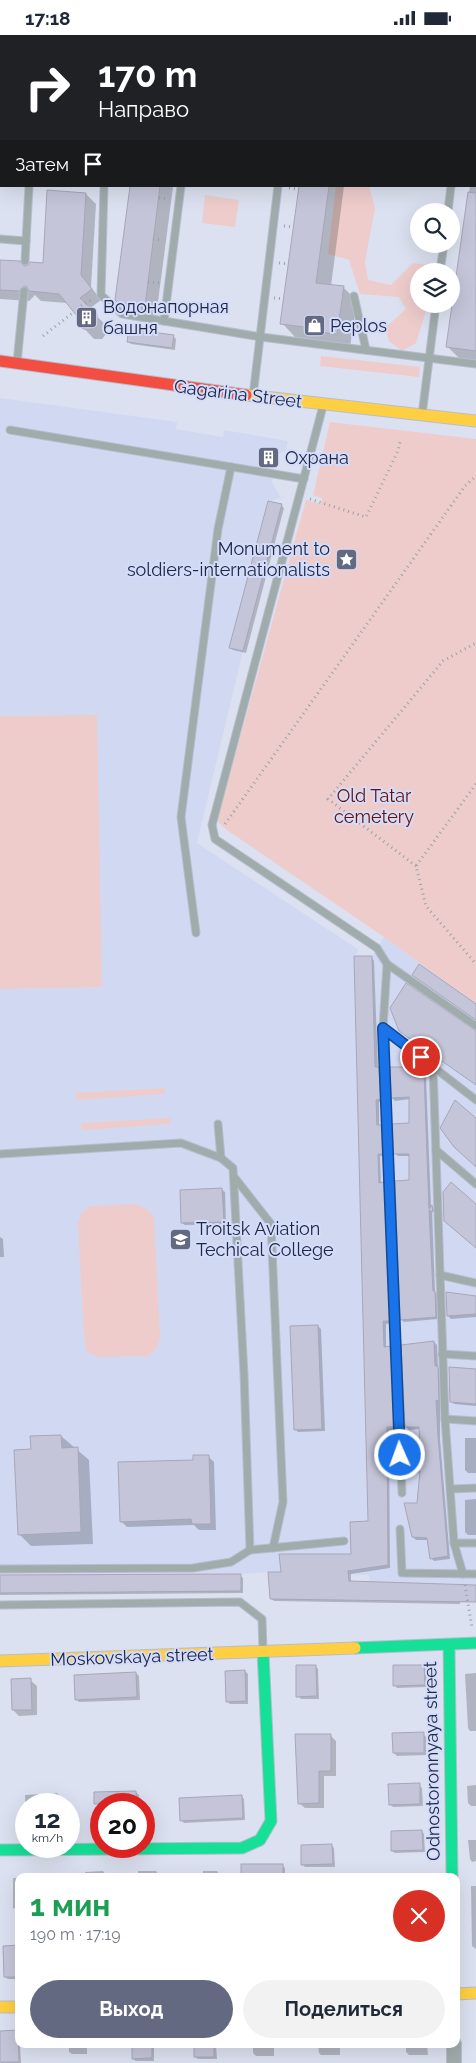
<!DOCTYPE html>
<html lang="ru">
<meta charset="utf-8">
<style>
:root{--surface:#fff;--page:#f2f2f3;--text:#1f2937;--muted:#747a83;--accent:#626981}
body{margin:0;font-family:Raleway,sans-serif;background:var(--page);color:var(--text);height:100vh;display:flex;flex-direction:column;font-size:19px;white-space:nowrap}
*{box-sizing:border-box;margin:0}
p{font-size:16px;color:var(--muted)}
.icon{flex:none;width:28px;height:28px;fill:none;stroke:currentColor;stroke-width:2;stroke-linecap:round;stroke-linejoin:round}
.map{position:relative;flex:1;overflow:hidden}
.side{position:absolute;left:15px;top:1838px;width:445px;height:175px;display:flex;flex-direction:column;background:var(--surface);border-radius:10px;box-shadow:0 5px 20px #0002}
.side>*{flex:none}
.top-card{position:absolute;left:0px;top:0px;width:476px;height:152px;box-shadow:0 5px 20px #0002;background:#202124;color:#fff;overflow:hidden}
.tools{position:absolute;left:410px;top:168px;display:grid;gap:10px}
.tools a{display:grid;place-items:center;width:50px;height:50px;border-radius:50%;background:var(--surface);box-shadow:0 5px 20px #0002;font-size:25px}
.speed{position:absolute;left:15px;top:1758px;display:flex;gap:10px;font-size:25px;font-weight:700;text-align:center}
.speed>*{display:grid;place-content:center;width:65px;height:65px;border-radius:50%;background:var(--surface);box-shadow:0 5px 20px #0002;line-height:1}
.speed small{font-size:12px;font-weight:400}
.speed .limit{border:8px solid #d22;background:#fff;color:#111}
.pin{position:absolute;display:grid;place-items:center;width:42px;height:42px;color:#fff;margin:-21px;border:2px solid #fff;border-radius:50%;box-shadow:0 1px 5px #0007}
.me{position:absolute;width:55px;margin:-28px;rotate:358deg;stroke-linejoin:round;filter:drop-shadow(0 0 4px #0008)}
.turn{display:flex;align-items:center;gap:18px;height:105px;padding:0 15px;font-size:22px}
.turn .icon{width:65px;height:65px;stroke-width:2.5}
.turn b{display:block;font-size:35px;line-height:42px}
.then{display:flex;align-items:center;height:48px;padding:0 15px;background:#0003;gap:10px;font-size:19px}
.round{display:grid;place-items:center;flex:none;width:52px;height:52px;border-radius:26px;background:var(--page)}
.overview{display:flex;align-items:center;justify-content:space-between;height:85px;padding:0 15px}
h1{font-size:30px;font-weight:700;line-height:38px;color:#1e9e55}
.cta{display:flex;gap:10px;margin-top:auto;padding:10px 15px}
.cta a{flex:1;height:58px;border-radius:30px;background:var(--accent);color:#fff;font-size:20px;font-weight:700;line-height:58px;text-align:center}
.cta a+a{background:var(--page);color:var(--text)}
.status{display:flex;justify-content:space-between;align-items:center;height:35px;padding:0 25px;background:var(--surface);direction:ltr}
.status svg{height:14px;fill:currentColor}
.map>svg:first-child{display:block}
.built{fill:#d1d9f2}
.green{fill:#ecc}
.shadow{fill:#0003}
.building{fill:#c5c5da;stroke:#a7a6ba}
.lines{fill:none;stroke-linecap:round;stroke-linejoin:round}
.lane-casing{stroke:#b8bdcd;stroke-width:9}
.street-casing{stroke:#b8bdcd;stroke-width:16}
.fast-casing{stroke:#b8bdcd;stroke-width:13}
.slow-casing{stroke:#b8bdcd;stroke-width:13}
.jam-casing{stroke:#b8bdcd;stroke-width:13}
.path{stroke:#9aa2a4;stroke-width:3;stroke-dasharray:1 4;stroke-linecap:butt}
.lane{stroke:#a0abab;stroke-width:7}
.street{stroke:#a0abab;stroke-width:14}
.fast{stroke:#16e098;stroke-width:11}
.slow{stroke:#ffcf43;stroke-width:11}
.jam{stroke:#f24e42;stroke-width:11}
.route-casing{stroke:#114b97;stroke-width:12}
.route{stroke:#1a73e8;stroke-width:9}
.labels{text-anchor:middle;stroke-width:4;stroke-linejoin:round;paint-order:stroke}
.poi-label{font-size:18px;fill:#212844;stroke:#d3dcfa;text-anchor:start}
.street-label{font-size:18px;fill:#212844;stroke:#d3dcfa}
.park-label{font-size:18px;fill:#690e01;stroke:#d3dcfa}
</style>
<div class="status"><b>17:18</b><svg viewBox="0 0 49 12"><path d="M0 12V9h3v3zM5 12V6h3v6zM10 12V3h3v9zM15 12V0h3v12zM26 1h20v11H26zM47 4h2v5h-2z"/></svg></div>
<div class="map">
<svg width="476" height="2028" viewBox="0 0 476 2028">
<rect width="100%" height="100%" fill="#dce1f1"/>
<!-- built -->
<g class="built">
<path d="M0,0H129V1H1L0,113Z"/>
<path d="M313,0H469L313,1Z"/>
<path d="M0,363L177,387L176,394L223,402L224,395L288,406L286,416L275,420L272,447L281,463L270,466L282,469L243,616L197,808L359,915L354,921H372L384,902L476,969V1564L371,1565L369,1540L268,1537L241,1539V1556L0,1558Z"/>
</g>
<!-- green -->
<g class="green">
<rect x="158" y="0" width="138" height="1"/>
<path d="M336,151H369L375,173L365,227L368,245L391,250L413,228L428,230L429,236H419V269H428L416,308L402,316L389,306L385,293L406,274L399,262L360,259L349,225L328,219Z"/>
<path d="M205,160L239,165L235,192L202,188Z"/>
<path d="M321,321L420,332L419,342L320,331Z"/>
<path d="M330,387L476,404V969L384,902L227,795L217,786L306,465L321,469L322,463L313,460Z"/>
<path d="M97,680L102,952L0,954V681Z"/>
<path d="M165,1053V1059L76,1065L75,1058Z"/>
<path d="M171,1083V1089L82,1095L81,1088Z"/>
<path d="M137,1169L148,1175L154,1183L160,1302L157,1313L148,1321L99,1322L87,1317L84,1304L78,1188L81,1178L91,1171Z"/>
</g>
<!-- shadow -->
<g class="shadow">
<path d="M0,41H1L0,79Z"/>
<path d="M476,107V329L463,327L448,312L470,151H475Z"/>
<path d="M131,151L173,152L156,282L130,278L116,265Z"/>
<path d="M300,151H344L331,251L343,252L357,266L350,312L335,310L331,307L295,302L282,288Z"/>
<path d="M86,159L96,169L91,252L101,265L89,274L107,291V298L102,304H94L78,287V280L68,268L41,266L35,260L29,266L0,264V226L24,232L44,229Z"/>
<path d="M173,301L176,304L175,315L131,309L128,306Z"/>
<path d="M281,470L284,473L246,618L233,615L231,612Z"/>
<path d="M372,923L374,926L378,1033L382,1036L383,1067H379V1091L384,1094L385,1121H380L381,1149L386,1151L392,1288L386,1289V1313H390L393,1315L396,1395H389L390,1533L351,1539V1547L476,1551V1567H460V1569L274,1566L271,1563L282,1539L352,1520L370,1488Z"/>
<path d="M391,1033H418L426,1041L431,1171L435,1174V1178L432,1175L435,1257L438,1260V1284L404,1287L401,1284L411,1146L410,1121H398L395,1118L411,1089L410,1064L395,1066L392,1063Z"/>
<path d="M222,1155L225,1157L226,1189L185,1190L182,1188Z"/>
<path d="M0,1202L3,1204L4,1222H0Z"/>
<path d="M476,1262V1282L451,1284L448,1281Z"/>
<path d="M318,1291L321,1294L325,1396L298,1397L295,1394Z"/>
<path d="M434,1307L437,1310L438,1333L440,1335V1404L450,1524L434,1526L431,1523L429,1505H416L413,1502L421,1438L410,1439L408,1436L421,1419L420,1394L409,1395L406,1392Z"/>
<path d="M476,1336V1371L454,1369L451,1366Z"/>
<path d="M61,1401L89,1425L93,1509L31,1511L19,1499L32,1415Z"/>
<path d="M465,1403H476V1438H468L465,1435Z"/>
<path d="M208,1421L214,1427L216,1495H199L194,1490L127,1492L121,1486L194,1426Z"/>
<path d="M476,1464V1500H468L465,1497V1465Z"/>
<path d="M240,1540L243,1543V1558L0,1560V1542Z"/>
<path d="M315,1631L318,1634L319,1664H301L298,1661Z"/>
<path d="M424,1631L426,1634L427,1652L397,1653L395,1650Z"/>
<path d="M245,1636L248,1639V1669H230L227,1666Z"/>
<path d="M136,1638L139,1641L140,1665L79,1667L76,1664Z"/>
<path d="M476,1638V1696H470L468,1693L465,1639Z"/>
<path d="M30,1645L37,1651V1680L19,1681L13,1675Z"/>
<path d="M423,1699L426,1702V1720L397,1721L394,1718Z"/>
<path d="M330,1700L336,1706V1741H324V1773H305L299,1768Z"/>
<path d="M419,1750L422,1753L423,1771L393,1772L390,1769Z"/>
<path d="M476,1750V1771H471L468,1768L467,1751Z"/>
<path d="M136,1757L139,1760V1769H118Z"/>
<path d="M57,1758L60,1761V1769H26V1789L25,1760Z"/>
<path d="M241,1761L244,1764L245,1785L184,1788L181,1785Z"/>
<path d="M422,1796L424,1799L425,1817L395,1818L392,1816Z"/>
<path d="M468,1805H476V1826L472,1827L470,1824Z"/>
<path d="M332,1811L334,1813L335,1832H305L303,1830Z"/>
<path d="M264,1830H282L285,1833V1841H264Z"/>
<path d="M103,1836L106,1841H85V1837Z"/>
<path d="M138,1836H156L159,1841H138Z"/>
<path d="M203,1836H217L220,1841H203Z"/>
<path d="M13,1843H19V1875L13,1873Z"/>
<path d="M471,1851H476V1914L472,1911Z"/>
<path d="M19,1912V1944H8L5,1942Z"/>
<path d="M17,1996L19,2009H20L21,2028H1L0,1997Z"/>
<path d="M69,2009H87V2019H72L69,2017Z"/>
<path d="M133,2009H154V2026H136L133,2024Z"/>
<path d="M195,2009H216L217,2024H198L195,2022Z"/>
<path d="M253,2009H274V2021H256L253,2018Z"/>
<path d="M318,2009H340V2020H321L319,2018Z"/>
<path d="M406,2009H427L428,2020H409L406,2017Z"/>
</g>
<!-- building -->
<g class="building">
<path d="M130,151H160L145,271L117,267L115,265Z"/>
<path d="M299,151H329L316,248L344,251L337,299L320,297V294L280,289Z"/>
<path d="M47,155L86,158L81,240L92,254L80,263L97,279V288L91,294H83L77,288V281L59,259L29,256L27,252L24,251L19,256L0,255V225L20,226L24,231L28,230L30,227L43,228Z"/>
<path d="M468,157L476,158V316L446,312Z"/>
<path d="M129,294L174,300L172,313L127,307Z"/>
<path d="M268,466L282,469L243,616L229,613Z"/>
<path d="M354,921H372L375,1032H379L381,1064L376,1065L377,1090H382L383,1119H378L379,1148L384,1147L390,1286H383L384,1312L391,1311L394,1392H387L388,1530L348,1536L349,1546L476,1550V1567L270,1564L268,1537H281L279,1519H351L350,1487L368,1486Z"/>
<path d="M419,929L476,969V985L412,940Z"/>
<path d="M406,948L476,996V1050L399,996L390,973Z"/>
<path d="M390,1032H418L424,1037L429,1174L432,1170L433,1177L429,1175L433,1256H435L436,1282L400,1285L395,1146L409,1145V1119H393L392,1089L409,1088V1062L391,1063Z"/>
<path d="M455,1065L476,1083V1132L454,1112L440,1093Z"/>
<path d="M451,1147L476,1169V1213L444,1186L443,1157Z"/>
<path d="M222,1153L224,1187L181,1188L180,1155Z"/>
<path d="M446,1257L476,1261V1279L447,1281Z"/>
<path d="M318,1290L322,1394L294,1395L290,1291Z"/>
<path d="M434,1306L435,1331H438L439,1366L436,1365L438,1401L448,1521L430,1524L427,1503L412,1502L404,1468H417L420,1436H406V1419L420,1418L419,1392H405L401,1310Z"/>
<path d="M449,1332L476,1334V1369L450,1367Z"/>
<path d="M61,1400L62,1413L78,1412L81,1497L18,1500L14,1415L31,1414L30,1401Z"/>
<path d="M193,1420H209L211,1489H192L191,1484L120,1487L118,1427L193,1425Z"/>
<path d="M241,1539V1556L0,1558V1540Z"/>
<path d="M296,1630H316L317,1661L296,1662Z"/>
<path d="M393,1630H424L425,1650L393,1651Z"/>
<path d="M245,1635L246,1666L226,1667L225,1636Z"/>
<path d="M136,1637L137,1662L75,1665L74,1640Z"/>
<path d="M31,1643L32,1675H12L11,1644Z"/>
<path d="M424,1697V1718H393L392,1698Z"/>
<path d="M295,1699H331V1736H319V1768L298,1769Z"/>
<path d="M420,1748V1769L389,1770L388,1749Z"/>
<path d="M136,1756L137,1769H94V1757Z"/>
<path d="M242,1760L243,1783L180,1786L179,1763Z"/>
<path d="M422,1795L423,1815L391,1816V1796Z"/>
<path d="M332,1809L333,1829L301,1830V1810Z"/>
<rect x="241" y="1829" width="42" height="12"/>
<path d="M19,1910V1942H4L3,1911Z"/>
<path d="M18,1995L19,2027H0V1996Z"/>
<path d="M132,2009H152V2023L132,2024Z"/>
<rect x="194" y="2009" width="20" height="13"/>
</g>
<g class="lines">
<defs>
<g id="lane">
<path d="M322,1V0"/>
<path d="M458,1V0"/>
<path d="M475,44H476"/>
<path d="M0,102H1"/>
<path d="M104,151L101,260L122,279L164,286"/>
<path d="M181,151L164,286L261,302L476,329"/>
<path d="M448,176L451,151"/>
<path d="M0,204L26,206"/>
<path d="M25,226L29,151"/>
<path d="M440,236L444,209"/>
<path d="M354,261L366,315"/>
<path d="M17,328L24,256"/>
<path d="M253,361L278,151"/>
<path d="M323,371L212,790L215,804L377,913L387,929L476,991"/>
<path d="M422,380L436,269"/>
<path d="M10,395L304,444"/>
<path d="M196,898L181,782L218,494L231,432"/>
<path d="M387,929L383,993L402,1458"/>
<path d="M383,993L476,1065"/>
<path d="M433,1031L445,1384L454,1508L463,1539"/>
<path d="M218,1089L221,1123"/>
<path d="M436,1115L476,1149"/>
<path d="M0,1119L181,1108L221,1123L233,1133L244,1339L250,1515L231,1527L193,1533L0,1534"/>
<path d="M235,1143L271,1189L283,1467L273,1513"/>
<path d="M440,1240L476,1248"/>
<path d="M442,1319L476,1321"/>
<path d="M445,1384L476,1386"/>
<path d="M451,1454L476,1453"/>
<path d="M400,1494L402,1538L476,1539"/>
<path d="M454,1508H476"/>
<path d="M250,1515L344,1506"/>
<path d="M0,1570L240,1567L262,1584L263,1616"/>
</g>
<path id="street" d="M454,2009V2028"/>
<g id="fast">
<path d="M449,1611L452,1841"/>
<path d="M355,1613L476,1608"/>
<path d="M0,1815L242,1813L260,1805L271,1786L263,1617"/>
</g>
<g id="slow">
<path d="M246,360L476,386"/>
<path d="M0,1626L355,1613"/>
<path d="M456,1959L476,1958"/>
<path d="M0,1972H19"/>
</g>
<path id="jam" d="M0,326L246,360"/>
</defs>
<!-- lane casing -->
<use href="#lane" class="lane-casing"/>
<!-- street casing -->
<use href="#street" class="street-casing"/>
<!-- fast casing -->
<use href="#fast" class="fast-casing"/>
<!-- slow casing -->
<use href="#slow" class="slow-casing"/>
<!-- jam casing -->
<use href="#jam" class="jam-casing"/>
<!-- path -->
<g class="path">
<path d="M136,0V1"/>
<path d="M196,0L198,1"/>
<path d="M56,1V0"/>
<path d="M475,98H476"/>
<path d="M0,130H1"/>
<path d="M289,153L298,154"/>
<path d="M159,163L168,164"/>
<path d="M284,191L293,192"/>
<path d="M153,204L163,205"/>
<path d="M279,228L289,229"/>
<path d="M148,247L160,248"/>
<path d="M451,253H455"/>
<path d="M274,263L284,264"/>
<path d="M81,271L91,265"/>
<path d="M43,301L74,277"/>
<path d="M310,464L366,482L398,416L400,407"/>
<path d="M476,749L416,831L426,871L476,929"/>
<path d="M225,789L465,451L476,441"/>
<path d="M416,831L328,764L443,626L476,608"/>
<path d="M465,1550L472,1593"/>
</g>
<!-- lane -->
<use href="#lane" class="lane"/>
<!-- street -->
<use href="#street" class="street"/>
<!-- fast -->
<use href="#fast" class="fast"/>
<!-- slow -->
<use href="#slow" class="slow"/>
<!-- jam -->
<use href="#jam" class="jam"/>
</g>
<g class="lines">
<defs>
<path id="route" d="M400,1420L383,993L421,1022"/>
</defs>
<!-- route casing -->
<use href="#route" class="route-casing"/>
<!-- route -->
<use href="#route" class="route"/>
</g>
<!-- icons -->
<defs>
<symbol id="building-square" viewBox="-11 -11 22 22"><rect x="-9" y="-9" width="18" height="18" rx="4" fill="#626981" stroke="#d3dcfa"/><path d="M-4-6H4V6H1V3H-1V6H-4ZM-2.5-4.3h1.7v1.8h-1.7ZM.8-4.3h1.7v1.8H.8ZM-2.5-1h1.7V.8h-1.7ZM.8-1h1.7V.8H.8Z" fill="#fff"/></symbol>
<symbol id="shop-square" viewBox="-11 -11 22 22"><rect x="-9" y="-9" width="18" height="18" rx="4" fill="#626981" stroke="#d3dcfa"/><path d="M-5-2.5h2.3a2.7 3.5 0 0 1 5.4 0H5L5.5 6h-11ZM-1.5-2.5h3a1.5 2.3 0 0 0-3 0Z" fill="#fff"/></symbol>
<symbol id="sight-square" viewBox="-11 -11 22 22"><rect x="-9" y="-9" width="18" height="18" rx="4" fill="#626981" stroke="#d3dcfa"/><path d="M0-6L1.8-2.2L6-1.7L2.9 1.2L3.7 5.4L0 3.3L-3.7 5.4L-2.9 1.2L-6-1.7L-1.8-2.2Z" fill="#fff"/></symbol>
<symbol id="university-square" viewBox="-11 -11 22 22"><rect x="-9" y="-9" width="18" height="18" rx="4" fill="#626981" stroke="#d3dcfa"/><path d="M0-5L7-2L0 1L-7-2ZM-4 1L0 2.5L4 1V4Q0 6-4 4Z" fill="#fff"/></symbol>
</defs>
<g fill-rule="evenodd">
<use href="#building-square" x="74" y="270" width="25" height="25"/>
<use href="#shop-square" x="302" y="278" width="25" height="25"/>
<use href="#building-square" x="256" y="410" width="25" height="25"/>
<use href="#sight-square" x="334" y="512" width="25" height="25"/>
<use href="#university-square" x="168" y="1192" width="25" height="25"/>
</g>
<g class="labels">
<!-- poi labels -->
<g class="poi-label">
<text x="103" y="278">Водонапорная<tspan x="103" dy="21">башня</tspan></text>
<text x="330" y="297">Peplos</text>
<text x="285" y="429">Охрана</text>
<text x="330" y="520" text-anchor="end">Monument to<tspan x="330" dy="21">soldiers-internationalists</tspan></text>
<text x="196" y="1200">Troitsk Aviation<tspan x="196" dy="21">Techical College</tspan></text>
</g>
<!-- street labels -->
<g class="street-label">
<text transform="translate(238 359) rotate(7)" y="6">Gagarina Street</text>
<text transform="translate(132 1622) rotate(-2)" y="6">Moskovskaya street</text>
<text transform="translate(432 1726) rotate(-91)" y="6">Odnostoronnyaya street</text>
</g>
<!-- park labels -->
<g class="park-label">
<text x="374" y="767">Old Tatar<tspan x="374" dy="21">cemetery</tspan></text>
</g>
</g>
</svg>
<div class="tools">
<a><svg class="icon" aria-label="search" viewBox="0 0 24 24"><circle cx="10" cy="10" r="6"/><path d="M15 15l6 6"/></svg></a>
<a><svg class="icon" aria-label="layers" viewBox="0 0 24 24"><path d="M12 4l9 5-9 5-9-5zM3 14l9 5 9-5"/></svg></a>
</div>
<div class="speed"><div>12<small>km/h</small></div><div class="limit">20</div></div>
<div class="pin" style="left:421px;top:1022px;background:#d93025"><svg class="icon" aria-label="arrive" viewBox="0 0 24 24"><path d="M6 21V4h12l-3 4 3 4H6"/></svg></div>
<svg class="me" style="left:400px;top:1420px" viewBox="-20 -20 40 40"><circle r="17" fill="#1a73e8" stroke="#fff" stroke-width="3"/><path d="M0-11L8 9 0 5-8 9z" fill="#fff"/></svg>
<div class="top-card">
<div class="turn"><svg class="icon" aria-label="right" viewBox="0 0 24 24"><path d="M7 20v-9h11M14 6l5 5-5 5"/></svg><div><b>170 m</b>Направо</div></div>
<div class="then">Затем<svg class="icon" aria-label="arrive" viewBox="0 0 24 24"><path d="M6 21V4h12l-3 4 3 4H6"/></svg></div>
</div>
<section class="side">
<div class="overview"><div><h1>1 мин</h1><p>190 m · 17:19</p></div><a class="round" style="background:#d93025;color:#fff"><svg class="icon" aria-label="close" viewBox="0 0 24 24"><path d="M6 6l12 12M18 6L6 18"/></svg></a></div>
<div class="cta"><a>Выход</a><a>Поделиться</a></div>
</section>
</div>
